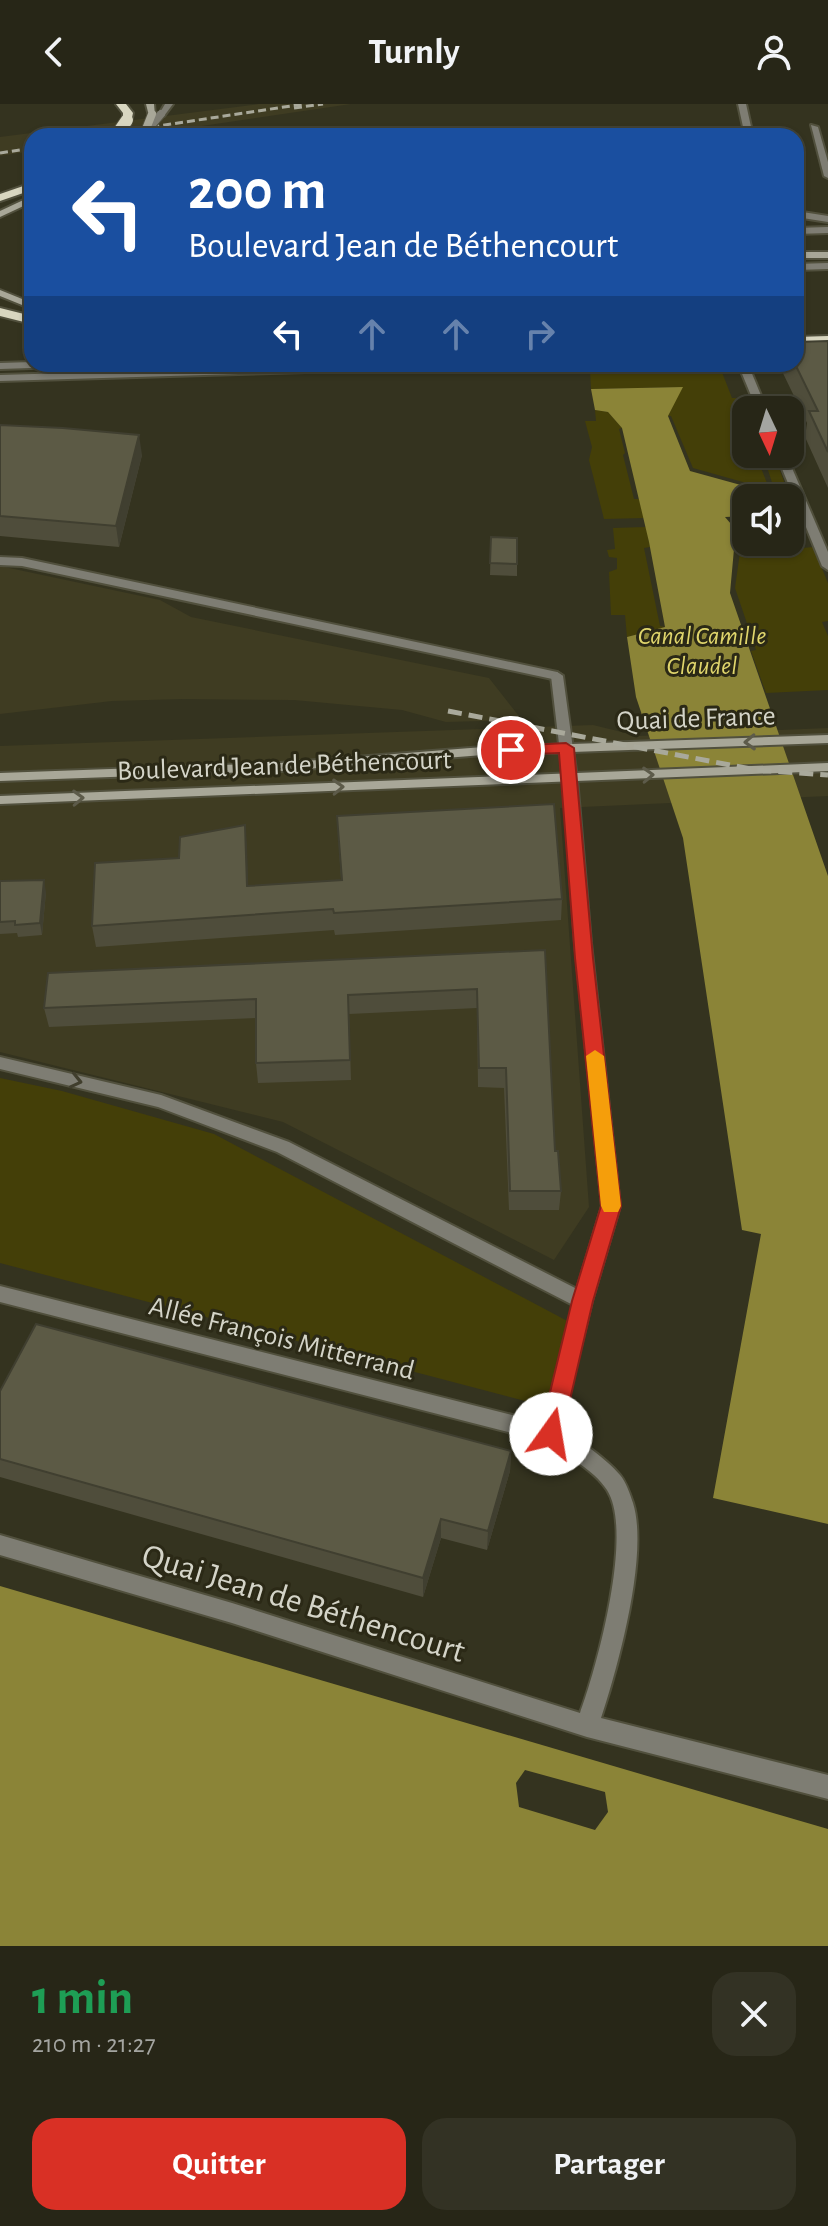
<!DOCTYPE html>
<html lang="fr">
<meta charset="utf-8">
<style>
:root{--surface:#272617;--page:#333224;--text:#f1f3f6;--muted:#a4a5a1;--line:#434336;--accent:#d93025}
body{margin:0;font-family:"Alegreya Sans",sans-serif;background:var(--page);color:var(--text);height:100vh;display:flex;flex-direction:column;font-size:30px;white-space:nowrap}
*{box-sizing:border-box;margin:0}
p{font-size:26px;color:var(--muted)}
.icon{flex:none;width:44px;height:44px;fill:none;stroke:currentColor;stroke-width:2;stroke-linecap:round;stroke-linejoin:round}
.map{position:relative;height:1842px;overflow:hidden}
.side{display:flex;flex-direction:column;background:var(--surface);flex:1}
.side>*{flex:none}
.guide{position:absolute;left:24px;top:24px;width:780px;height:244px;border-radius:24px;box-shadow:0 2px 6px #0004,0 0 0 2px var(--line);background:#1a4fa0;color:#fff;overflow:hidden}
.needle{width:52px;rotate:176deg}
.buttons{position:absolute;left:732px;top:292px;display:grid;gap:16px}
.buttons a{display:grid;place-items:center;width:72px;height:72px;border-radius:16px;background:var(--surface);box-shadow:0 2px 6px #0004,0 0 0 2px var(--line);font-size:40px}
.pin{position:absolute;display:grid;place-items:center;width:68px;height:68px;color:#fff;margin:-34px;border:4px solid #fff;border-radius:50%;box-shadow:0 2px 8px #0007}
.me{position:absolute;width:88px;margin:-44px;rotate:13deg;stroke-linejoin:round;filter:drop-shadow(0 0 6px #0008)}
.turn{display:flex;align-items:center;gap:28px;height:168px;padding:0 32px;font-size:36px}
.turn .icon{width:104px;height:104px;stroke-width:2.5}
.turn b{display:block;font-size:56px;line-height:68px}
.lanes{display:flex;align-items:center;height:76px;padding:0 32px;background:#0003;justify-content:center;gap:40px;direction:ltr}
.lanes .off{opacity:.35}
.round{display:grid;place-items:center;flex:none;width:84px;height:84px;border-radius:24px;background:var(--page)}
.overview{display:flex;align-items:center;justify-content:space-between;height:136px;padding:0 32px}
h1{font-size:48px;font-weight:600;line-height:60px;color:#1e9e55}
.action{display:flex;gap:16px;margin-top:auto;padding:16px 32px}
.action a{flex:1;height:92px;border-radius:24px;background:var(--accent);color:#fff;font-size:32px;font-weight:600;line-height:92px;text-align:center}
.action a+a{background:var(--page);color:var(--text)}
header{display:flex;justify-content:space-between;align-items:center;height:104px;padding:0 32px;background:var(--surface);font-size:36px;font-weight:600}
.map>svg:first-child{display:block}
.built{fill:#3f3c22}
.green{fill:#443f08}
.water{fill:#8b8437}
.pier{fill:#34331f}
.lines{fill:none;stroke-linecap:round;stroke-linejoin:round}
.service-casing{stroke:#51503d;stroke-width:4}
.pedestrian-casing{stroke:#51503d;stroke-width:4}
.minor-casing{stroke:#51503d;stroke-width:4}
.secondary-casing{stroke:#51503d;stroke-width:4}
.trunk-casing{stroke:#51503d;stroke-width:4}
.service{fill:#7e7d73;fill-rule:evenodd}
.pedestrian{fill:#7e7d73;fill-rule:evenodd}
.minor{fill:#7e7d73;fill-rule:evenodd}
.secondary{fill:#a8a798;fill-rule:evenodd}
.trunk{fill:#d8d6c0;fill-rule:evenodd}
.rail-far1{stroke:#a9a99b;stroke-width:3;stroke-dasharray:8 4;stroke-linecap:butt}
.rail{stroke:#a9a99b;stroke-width:5;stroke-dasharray:14 7;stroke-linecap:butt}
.service-bridge-casing{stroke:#51503d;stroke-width:10;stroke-linecap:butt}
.secondary-bridge-casing{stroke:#51503d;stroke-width:10;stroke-linecap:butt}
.trunk-bridge-casing{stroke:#51503d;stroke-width:14;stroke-linecap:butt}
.service-bridge{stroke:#7e7d73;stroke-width:8}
.secondary-bridge{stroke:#a8a798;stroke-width:8}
.trunk-bridge{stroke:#d8d6c0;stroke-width:12}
.wall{fill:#4f4d3b}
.shaded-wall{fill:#403f30}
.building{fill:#5c5a45;stroke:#403f30;stroke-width:2}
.oneway{stroke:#5d5b4a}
.oneway2{stroke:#403e2d}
.route{fill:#d93025;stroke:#8d1f18;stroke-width:2}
.slow{fill:#f59e0b}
.labels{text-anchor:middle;stroke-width:6;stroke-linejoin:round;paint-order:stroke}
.far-water-label{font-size:26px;font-style:italic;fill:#e0d66c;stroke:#2b2916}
.street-label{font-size:28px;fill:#d4d4c8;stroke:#2b2916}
.near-street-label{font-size:34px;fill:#d4d4c8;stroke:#2b2916}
</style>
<header><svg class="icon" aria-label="back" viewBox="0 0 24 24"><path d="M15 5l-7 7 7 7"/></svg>Turnly<svg class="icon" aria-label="person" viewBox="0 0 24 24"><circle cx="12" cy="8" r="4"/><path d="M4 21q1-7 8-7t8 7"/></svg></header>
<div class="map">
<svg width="828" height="1842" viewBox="0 0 828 1842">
<rect width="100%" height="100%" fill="#34331f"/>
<!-- built -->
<g class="built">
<path d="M259,0H351L134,32H32V47L0,52V33Z"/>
<path d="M0,462L160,496L191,513L489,574L522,616L446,618L402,606L294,596L183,595L112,597L0,610Z"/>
<path d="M593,621L638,632L828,624V692L560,704L589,1103L554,1156L283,1018L0,948V642Z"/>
</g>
<!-- green -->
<g class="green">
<path d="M720,263L732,294H747L753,306H746V350H774L790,394H777L767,363L761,364L773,394H750L746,386L750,380L693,364L671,312H668L682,283L591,285L590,267Z"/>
<path d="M595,306L608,308L622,324L619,325L625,349L623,351L634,395H639L644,414L604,415L589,356L592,343L585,317H596Z"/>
<path d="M731,420H746V438H790L793,445L813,443L828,479V517L822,518L828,532V586L766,589L751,547L756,546L735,484L740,448L734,447Z"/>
<path d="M646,423L650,443L644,444L660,522L665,523L627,533L625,511H611L609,468L617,465V454L609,453L607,446L615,445L613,424Z"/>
<path d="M0,974L62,987L214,1030L573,1220L570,1290L549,1299L525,1297L0,1159Z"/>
</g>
<!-- water -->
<g class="water">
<path d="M683,283L668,312L690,367L748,383L746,412L725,413L731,420L735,434L730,489L828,772V1420L713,1394L761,1130L742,1126L683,734L636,593L627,533L665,523L649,438L622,324L608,308L595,306L591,285Z"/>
<path d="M0,1482L828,1725V1842H0Z"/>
</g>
<!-- pier -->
<path class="pier" d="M525,1666L605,1688L608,1708L595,1726L519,1703L516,1679Z"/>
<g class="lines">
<defs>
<g id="service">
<path d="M165,0H173L164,12H158Z"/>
<path d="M738,0H746L753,32H745Z"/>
<path d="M811,21L818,23L828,58V74L824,72Z"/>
<path d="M796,107L828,112V118L796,113Z"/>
<path d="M828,123V129L796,130V124Z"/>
<path d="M828,159V165L796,166V160Z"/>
<path d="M32,258V260H67L62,263L0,265V259Z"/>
<path d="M377,260H484L479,263L0,277V271Z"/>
<path d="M738,260H748L767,306H757Z"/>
<path d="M776,350H786L828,448V466L822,462Z"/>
<path d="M0,453L22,454L557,568L563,572L557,576L22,462L0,461Z"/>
</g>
<path id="pedestrian" d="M551,1321C570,1328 607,1355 620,1371C626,1378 630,1390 633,1399C649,1450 618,1563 601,1614L828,1671V1695L587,1633L232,1519L0,1451V1431L232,1499L580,1609C597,1563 634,1428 607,1386C594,1365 563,1350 544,1336L541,1330L544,1324Z"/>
<path id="minor" d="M557,568L563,572L577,674L591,839L620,1102L592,1197L558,1336L551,1339L0,1198V1182L544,1319L573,1201L277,1048L158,1003L0,965V953L161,991L289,1038L577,1185L602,1102L575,839L563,674L551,572Z"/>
<g id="secondary">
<path d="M146,0H154L155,12H149Z"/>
<path d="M32,92V98L0,113V107Z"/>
<rect x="796" y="148" width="32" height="6"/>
<path d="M0,186L32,199V205L0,192Z"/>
<path d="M828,631V639L483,651L280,667L0,677V669L280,659L483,643Z"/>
<path d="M828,659V667L0,700V692Z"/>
</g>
<g id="trunk">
<path d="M116,0H126L133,9L131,18H123V9Z"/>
<path d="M32,79V86L0,97V90Z"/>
<path d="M0,204L32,212V220L0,212Z"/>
<path d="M828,232V240L796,241V233Z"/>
</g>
</defs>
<!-- service casing -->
<use href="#service" class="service-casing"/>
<!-- pedestrian casing -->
<use href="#pedestrian" class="pedestrian-casing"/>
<!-- minor casing -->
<use href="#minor" class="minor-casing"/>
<!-- secondary casing -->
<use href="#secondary" class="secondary-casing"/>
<!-- trunk casing -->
<use href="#trunk" class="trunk-casing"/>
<!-- service -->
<use href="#service" class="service"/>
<!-- pedestrian -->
<use href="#pedestrian" class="pedestrian"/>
<!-- minor -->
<use href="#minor" class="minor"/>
<!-- secondary -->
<use href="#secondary" class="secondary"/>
<!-- trunk -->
<use href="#trunk" class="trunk"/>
<!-- rail-far1 -->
<g class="rail-far1">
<path d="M294,4L323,0"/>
<path d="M92,32L304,0"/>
<path d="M0,49L32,44"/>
</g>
<!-- rail -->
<path class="rail" d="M448,607L756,666L828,671"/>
<defs>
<path id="service-bridge" d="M144,30L161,10"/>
<path id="secondary-bridge" d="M144,30L152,10"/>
<path id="trunk-bridge" d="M116,32L127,16"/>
</defs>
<!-- service-bridge casing -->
<use href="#service-bridge" class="service-bridge-casing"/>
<!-- secondary-bridge casing -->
<use href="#secondary-bridge" class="secondary-bridge-casing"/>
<!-- trunk-bridge casing -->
<use href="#trunk-bridge" class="trunk-bridge-casing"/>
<!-- service-bridge -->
<use href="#service-bridge" class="service-bridge"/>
<!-- secondary-bridge -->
<use href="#secondary-bridge" class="secondary-bridge"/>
<!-- trunk-bridge -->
<use href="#trunk-bridge" class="trunk-bridge"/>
</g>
<!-- wall -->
<g class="wall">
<path d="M828,237V384L805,333L807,319L780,263V260H796Z"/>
<path d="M0,321L142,351L119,443L0,432Z"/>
<path d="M491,433L517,460V472L490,471Z"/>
<path d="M337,712L562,795L561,816L335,831L334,826L96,843L92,822L179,754L245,721L248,782L341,776Z"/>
<path d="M0,777L46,788L42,831L18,833L17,829L0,830Z"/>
<path d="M545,846L555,1047L561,1087L559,1106H509L504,984L478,983L477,904L349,910L351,976L258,979L256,959V914L49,923L44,904Z"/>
<path d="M0,1287L511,1347L510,1367L487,1446L441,1434L423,1493L0,1373Z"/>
</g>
<!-- shaded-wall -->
<g class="shaded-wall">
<path d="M139,331L142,351L119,443L116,422Z"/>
<path d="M245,721L247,742L249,803L247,782Z"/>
<path d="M44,776L46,788L42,831L40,819Z"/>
<path d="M511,1347L510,1367L487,1446L488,1427Z"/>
<path d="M441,1415V1434L423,1493V1474Z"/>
</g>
<!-- building -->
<g class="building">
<path d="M828,237V348L809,307H818L795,260H796V238Z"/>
<path d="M0,321L63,324L139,331L116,422L0,412Z"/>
<path d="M491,433L517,434V460L490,459Z"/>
<path d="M554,700L562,795L334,809L333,805L92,822L95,759L179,754L180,733L245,721L247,782L342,776L337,712Z"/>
<path d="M44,776L40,819L15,821V817L0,818V777Z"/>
<path d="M545,846L555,1047H558L561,1087H510L506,964H479L477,885L348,891L350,956L256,959V895L44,904L48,869Z"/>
<path d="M36,1220L511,1347L488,1427L441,1415L423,1474L0,1355V1287Z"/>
</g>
<!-- one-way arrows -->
<defs><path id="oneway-chevron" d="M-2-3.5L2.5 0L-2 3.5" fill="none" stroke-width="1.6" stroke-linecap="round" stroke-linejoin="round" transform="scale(2)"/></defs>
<g class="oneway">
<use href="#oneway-chevron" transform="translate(750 638) rotate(178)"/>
<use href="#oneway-chevron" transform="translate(648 671) rotate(-2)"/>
<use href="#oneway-chevron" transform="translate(338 683) rotate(-2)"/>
<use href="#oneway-chevron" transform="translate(78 694) rotate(-2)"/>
</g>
<use class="oneway2" href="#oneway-chevron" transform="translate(76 977) rotate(13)"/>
<!-- route -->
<path class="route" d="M566,639L574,644L593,854L621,1102L593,1197L562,1330L559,1337L551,1340L543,1337L540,1330L572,1197L601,1102L575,854L559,649L511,651L503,646L511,642Z"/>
<!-- slow -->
<path class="slow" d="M595,946L604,952L621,1102L618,1108H604L601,1102L586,952Z"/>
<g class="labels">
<!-- far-water labels -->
<g class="far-water-label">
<text x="702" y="540">Canal Camille<tspan x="702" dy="30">Claudel</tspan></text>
</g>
<!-- street labels -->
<g class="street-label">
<text transform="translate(696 613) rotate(-2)" y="10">Quai de France</text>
<text transform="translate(284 660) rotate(-2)" y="10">Boulevard Jean de Béthencourt</text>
<text transform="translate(282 1233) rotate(14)" y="10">Allée François Mitterrand</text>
</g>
<!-- near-street labels -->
<g class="near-street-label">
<text transform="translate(304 1498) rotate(17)" y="12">Quai Jean de Béthencourt</text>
</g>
</g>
</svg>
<div class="buttons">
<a><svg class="needle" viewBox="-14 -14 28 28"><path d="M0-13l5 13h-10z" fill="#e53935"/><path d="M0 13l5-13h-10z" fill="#a4a5a1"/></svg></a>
<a><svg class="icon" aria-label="sound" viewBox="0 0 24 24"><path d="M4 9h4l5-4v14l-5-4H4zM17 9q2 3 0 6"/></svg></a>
</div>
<div class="pin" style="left:511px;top:646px;background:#d93025"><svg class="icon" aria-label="arrive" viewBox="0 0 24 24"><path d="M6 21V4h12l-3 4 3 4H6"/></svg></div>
<svg class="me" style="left:551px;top:1330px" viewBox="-20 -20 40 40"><circle r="19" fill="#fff"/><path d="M0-13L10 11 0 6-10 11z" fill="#d93025"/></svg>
<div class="guide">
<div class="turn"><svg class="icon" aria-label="left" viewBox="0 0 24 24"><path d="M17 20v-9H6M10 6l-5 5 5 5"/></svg><div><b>200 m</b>Boulevard Jean de Béthencourt</div></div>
<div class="lanes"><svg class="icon" aria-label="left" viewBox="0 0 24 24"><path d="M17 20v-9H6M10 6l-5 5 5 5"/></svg><svg class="icon off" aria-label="ahead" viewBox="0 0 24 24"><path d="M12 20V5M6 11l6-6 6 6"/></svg><svg class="icon off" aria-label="ahead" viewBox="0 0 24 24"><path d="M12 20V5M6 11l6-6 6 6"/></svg><svg class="icon off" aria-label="right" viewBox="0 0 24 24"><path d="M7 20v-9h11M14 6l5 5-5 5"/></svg></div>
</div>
</div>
<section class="side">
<div class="overview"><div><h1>1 min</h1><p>210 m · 21:27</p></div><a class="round"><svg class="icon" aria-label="close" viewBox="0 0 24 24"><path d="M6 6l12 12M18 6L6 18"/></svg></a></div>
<div class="action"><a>Quitter</a><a>Partager</a></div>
</section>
